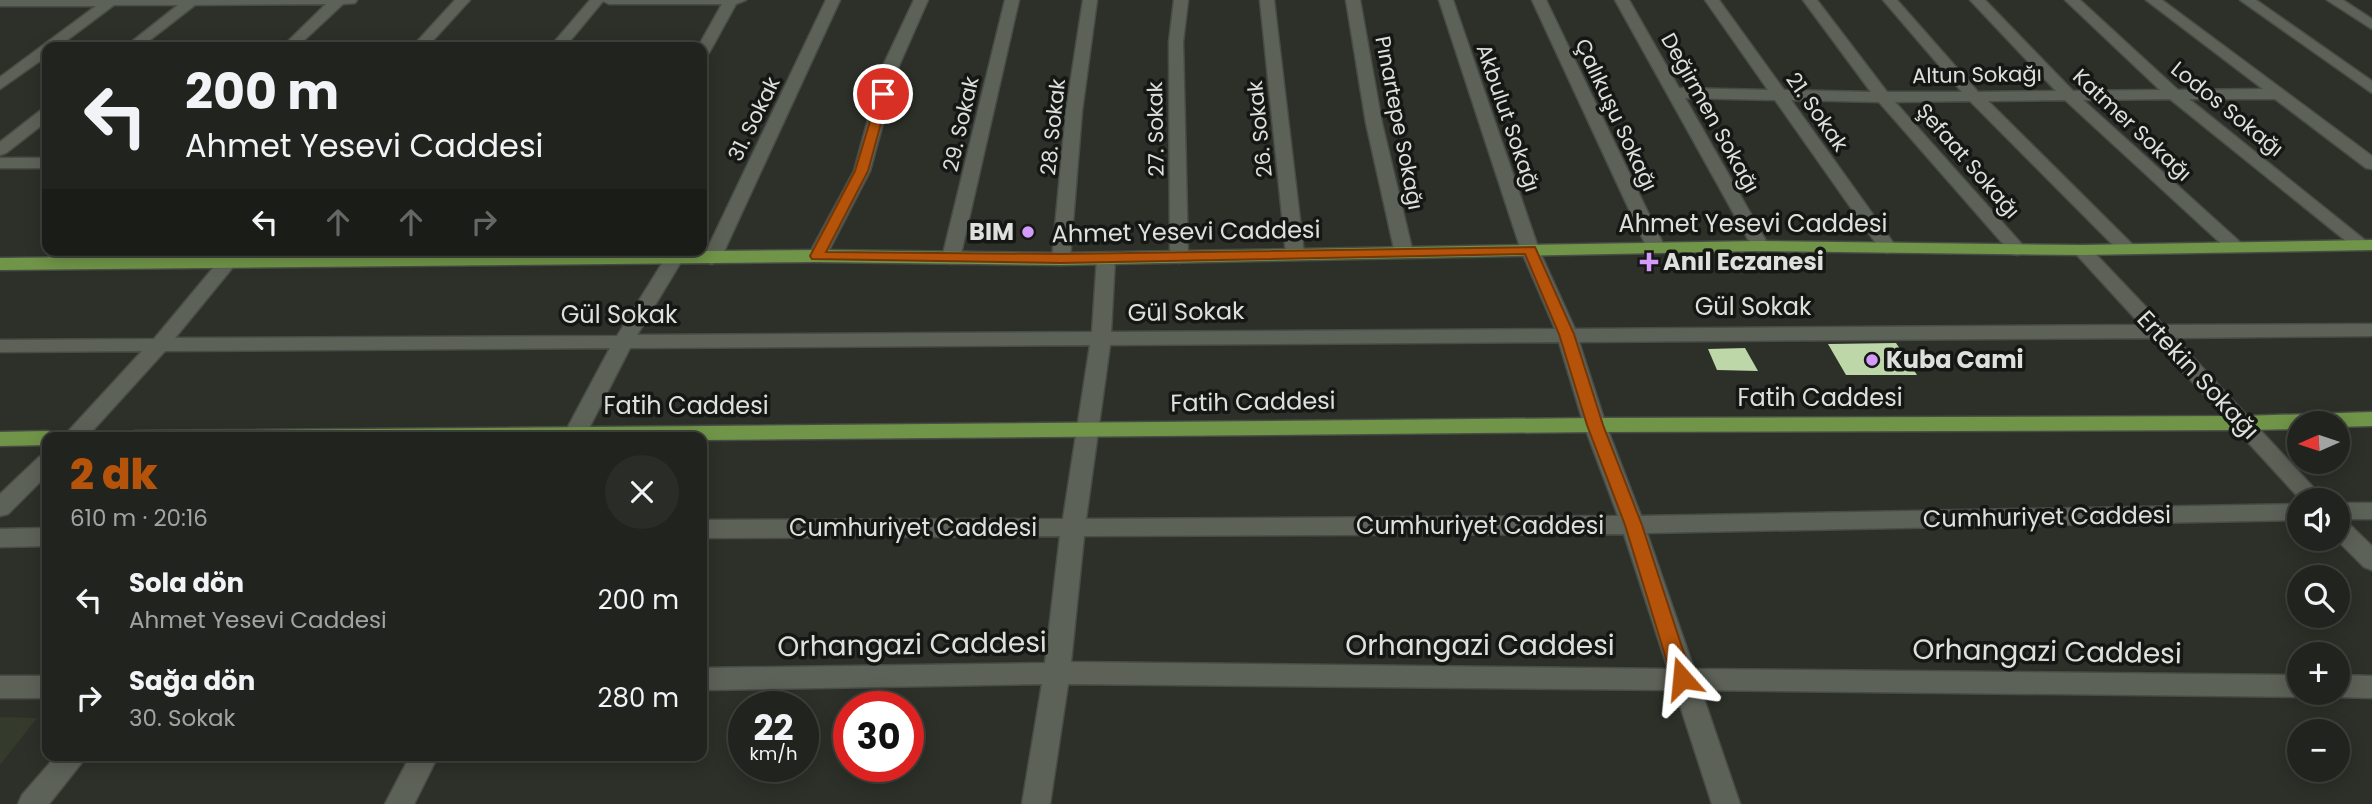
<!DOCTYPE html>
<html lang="tr">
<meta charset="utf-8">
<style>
:root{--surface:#21241e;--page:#292c27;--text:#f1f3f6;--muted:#a2a4a4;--line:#3e413c;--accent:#b45309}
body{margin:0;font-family:Poppins,sans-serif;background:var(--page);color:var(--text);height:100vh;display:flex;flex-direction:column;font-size:26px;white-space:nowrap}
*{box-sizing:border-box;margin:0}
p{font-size:23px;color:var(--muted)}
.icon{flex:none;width:38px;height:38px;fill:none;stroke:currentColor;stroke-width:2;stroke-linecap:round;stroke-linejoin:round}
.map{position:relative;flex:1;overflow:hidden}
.details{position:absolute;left:42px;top:432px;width:665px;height:329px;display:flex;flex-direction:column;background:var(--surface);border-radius:14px;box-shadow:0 4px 18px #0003,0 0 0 2px var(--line)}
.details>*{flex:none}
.top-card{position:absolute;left:42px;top:42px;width:665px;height:214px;border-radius:14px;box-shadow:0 4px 18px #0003,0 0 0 2px var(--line);background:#21241e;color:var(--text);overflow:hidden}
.needle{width:46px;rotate:267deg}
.controls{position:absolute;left:2287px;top:411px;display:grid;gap:14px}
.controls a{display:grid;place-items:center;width:63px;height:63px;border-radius:50%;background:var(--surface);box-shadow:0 4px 18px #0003,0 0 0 2px var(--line);font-size:35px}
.speed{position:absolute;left:728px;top:691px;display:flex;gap:14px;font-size:35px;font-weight:700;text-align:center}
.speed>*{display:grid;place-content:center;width:91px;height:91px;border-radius:50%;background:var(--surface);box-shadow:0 4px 18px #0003,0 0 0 2px var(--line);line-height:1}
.speed small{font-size:18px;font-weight:400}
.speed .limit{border:10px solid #d22;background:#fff;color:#111}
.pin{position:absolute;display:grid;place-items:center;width:60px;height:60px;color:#fff;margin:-30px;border:4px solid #fff;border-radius:50%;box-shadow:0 2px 7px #0007}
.me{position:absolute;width:77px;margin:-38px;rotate:342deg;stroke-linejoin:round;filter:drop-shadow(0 0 5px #0008)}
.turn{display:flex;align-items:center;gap:24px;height:147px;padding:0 28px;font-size:32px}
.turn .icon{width:91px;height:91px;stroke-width:2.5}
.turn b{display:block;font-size:49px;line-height:60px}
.lanes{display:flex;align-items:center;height:66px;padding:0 28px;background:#0003;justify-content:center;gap:35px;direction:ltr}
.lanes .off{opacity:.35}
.round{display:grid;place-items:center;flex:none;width:74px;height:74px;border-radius:37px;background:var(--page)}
.headline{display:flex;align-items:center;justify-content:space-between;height:119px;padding:0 28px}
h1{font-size:42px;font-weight:800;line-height:52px;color:var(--accent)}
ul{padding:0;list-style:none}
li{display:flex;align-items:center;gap:21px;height:98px;padding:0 28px}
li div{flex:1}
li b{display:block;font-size:26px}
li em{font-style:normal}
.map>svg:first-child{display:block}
.built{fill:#343b2d}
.building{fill:#bdd7a8}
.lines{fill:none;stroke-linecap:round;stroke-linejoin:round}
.minor-casing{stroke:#484c46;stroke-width:3}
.major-casing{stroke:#484c46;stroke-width:3}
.minor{fill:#5d6259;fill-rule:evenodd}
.major{fill:#709548;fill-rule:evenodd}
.route{fill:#b45309;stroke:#753606;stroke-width:2}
.poi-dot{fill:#d59bfa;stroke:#151714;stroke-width:2.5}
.labels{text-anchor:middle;stroke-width:7;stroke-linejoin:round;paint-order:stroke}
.far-street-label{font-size:21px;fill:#dde0db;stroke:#151714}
.street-label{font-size:24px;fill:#dde0db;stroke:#151714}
.poi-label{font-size:24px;font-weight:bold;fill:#dde0db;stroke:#151714;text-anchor:start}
.near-street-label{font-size:28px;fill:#dde0db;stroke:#151714}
</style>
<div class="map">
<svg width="2372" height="804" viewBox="0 0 2372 804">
<rect width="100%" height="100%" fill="#2c3028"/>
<!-- built -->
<path class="built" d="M0,717L37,718L0,765Z"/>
<!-- building -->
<g class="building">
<path d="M1896,343L1917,375H1846L1828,344Z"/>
<path d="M1745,348L1758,371L1717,370L1708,349Z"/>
</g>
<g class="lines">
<defs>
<g id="minor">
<path d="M0,0H357L355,3L343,4L297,47H282L326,4L195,5L141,47H125L178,5H114L58,47H47V56L0,89V77L96,6H0Z"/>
<path d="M455,0H470L427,47H412Z"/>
<path d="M590,0H746L736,4L709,53L702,57V47H698L722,4H609L603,1L565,47H550Z"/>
<path d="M826,0H840L721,258L712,264L705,262L703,258Z"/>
<path d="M914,0H928L898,68L870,171L826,256L817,262L811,260L808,256L854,171L882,68Z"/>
<path d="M1005,0H1019L960,258L951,264L942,258Z"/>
<path d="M1083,0H1097L1082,111L1070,259L1061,265L1052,259L1066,111Z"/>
<path d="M1174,0H1188L1183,42L1188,257L1179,263L1170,257L1169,42Z"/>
<path d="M1260,0H1274L1304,254L1295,260L1286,254Z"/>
<path d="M1346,0H1360L1382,123L1413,253L1404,258L1395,253L1366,123Z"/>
<path d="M1439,0H1453L1539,250L1575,329L2141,325L2076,254L2073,250L2082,245L2088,246L2163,325L2372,324V336L2175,338L2325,500H2301L2152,338L1579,342L1606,425L1641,516L2300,504V520L1647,533L1694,669L2300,675V693L2309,694L2300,697L1701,690L1740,804H1712L1675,690L1068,684L1050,804H1022L1042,684L702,690V668L1045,663L1060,536L702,538V520L1063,519L1090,345L630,348L584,438H562L610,348L165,351L86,438H62L142,351L0,352V340L154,339L228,250H247L175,338L617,336L666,257L675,251L684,257L637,335L1092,332L1097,258L1106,252L1115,258L1111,332L1555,329L1521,250ZM1559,342L1584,425L1618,516L1086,519L1110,345ZM1624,534L1668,669L1071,662L1084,536Z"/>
<path d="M1532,0H1546L1665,248L1662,252H1650L1647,248Z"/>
<path d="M1615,0H1629L1679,88L1768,90L1705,0H1719L1784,90L1871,92L1803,0H1817L1887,92H1962L1883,0H1897L1978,92L2056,91L1970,0H1985L2073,91L2160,90L2065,0H2080L2178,90L2263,89L2146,0H2162L2372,156V169L2366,168L2275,99H2189L2371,245L2368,249H2356L2170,99L2083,100L2240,242L2243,246L2240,250H2228L2065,100L1988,101L2133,245L2136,249L2133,253H2121L1970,101L1895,102L2027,250L2018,255L2012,254L1879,102L1791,100L1897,248L1888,253L1882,252L1775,100L1685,98L1769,246L1760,251L1754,250Z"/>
<path d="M2240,0H2256L2372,81V93Z"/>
<path d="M2327,0H2343L2372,19V29Z"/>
<path d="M47,108V121L6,153L0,155V142L41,110Z"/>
<rect x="0" y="158" width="47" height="10"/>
<path d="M55,250H75L57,268H43L41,264Z"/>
<path d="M399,250H417L409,263L402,265L393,259Z"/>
<path d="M47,454V475L8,514L0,516V494L39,457Z"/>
<path d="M2338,503H2372V519H2344L2372,546V570L2364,567L2336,539Z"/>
<path d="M47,528V546L0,547V529Z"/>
<path d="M2338,675L2372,676V698L2338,697L2329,694L2338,693Z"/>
<rect x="0" y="676" width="47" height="22"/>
<path d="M56,756H87L49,804H18L22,795Z"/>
<path d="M410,756H438L414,804H385Z"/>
</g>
<g id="major">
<path d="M2372,240V250L2082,255L1760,251L1061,265L817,262L0,270V258L817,250L1061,253L1760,241L2082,245Z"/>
<path d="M2372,412V426L2338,427V424H2300V429L2243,430L1595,432L702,440V438H124L127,433L135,431L1595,418L2243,416Z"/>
<path d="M47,431L55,433L58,438H47V445L0,446V432Z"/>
</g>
</defs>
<!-- minor casing -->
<use href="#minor" class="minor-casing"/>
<!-- major casing -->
<use href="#major" class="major-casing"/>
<!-- minor -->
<use href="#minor" class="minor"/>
<!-- major -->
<use href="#major" class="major"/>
</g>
<!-- route -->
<path class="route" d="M879,91L889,94L868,171L826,252L1061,254L1535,247L1574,334L1603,425L1642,525L1692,678L1689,684L1682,686L1675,684L1672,678L1625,525L1587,425L1559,334L1525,254L1061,263L812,259L810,256L855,171Z"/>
<!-- markers -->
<g class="poi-dot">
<circle cx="1028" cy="232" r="7"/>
<path d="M1645.5 251.5h7v7h7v7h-7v7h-7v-7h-7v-7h7z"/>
<circle cx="1872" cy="360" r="7"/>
</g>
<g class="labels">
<!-- far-street labels -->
<g class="far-street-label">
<text transform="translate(1977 75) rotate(-1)" y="7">Altun Sokağı</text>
<text transform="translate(2227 109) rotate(39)" y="7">Lodos Sokağı</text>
<text transform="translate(1817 112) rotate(55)" y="7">21. Sokak</text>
<text transform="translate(1710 113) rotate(61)" y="7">Değirmen Sokağı</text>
<text transform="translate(1616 115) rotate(65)" y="7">Çalıkuşu Sokağı</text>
<text transform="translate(1508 118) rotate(71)" y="7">Akbulut Sokağı</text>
<text transform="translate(754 119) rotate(-64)" y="7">31. Sokak</text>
<text transform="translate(1399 123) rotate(79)" y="7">Pınartepe Sokağı</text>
<text transform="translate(961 124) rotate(-77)" y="7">29. Sokak</text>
<text transform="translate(2132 125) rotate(43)" y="7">Katmer Sokağı</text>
<text transform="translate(1053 127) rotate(-84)" y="7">28. Sokak</text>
<text transform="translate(1156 129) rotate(-91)" y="7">27. Sokak</text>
<text transform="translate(1260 129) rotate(-96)" y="7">26. Sokak</text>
<text transform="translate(1968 161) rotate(49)" y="7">Şefaat Sokağı</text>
</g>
<!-- street labels -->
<g class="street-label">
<text x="1753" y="232">Ahmet Yesevi Caddesi</text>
<text transform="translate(1186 232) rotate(-1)" y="8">Ahmet Yesevi Caddesi</text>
<text x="1753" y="315">Gül Sokak</text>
<text transform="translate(1186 312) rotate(-1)" y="8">Gül Sokak</text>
<text x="619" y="323">Gül Sokak</text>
<text transform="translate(2198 375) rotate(47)" y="8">Ertekin Sokağı</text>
<text x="1820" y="406">Fatih Caddesi</text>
<text transform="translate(1253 402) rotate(-1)" y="8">Fatih Caddesi</text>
<text x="686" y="414">Fatih Caddesi</text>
<text transform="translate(2047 517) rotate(-1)" y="8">Cumhuriyet Caddesi</text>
<text x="1480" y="534">Cumhuriyet Caddesi</text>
<text x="913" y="536">Cumhuriyet Caddesi</text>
</g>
<!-- poi labels -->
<g class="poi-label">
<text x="1014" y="240" text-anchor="end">BIM</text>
<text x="1663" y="270">Anıl Eczanesi</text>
<text x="1886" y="368">Kuba Cami</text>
</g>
<!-- near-street labels -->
<g class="near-street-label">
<text transform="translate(912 644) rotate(-1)" y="10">Orhangazi Caddesi</text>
<text x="1480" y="655">Orhangazi Caddesi</text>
<text transform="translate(2047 651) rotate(1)" y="10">Orhangazi Caddesi</text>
</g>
</g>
</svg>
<div class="controls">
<a><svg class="needle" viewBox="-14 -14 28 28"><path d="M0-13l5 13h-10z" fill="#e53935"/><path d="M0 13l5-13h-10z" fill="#a2a4a4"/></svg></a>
<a><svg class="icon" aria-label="sound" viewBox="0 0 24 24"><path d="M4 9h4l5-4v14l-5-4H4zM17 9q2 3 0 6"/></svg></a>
<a><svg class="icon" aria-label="search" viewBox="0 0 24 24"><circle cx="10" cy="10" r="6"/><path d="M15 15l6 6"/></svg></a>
<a>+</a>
<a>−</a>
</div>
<div class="speed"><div>22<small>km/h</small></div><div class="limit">30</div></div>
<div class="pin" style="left:883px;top:94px;background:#d93025"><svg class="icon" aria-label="arrive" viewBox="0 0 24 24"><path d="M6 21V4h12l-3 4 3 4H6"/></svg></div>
<svg class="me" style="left:1682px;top:678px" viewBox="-20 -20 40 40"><path d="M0-17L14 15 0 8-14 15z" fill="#b45309" stroke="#fff" stroke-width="4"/></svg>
<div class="top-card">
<div class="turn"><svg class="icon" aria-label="left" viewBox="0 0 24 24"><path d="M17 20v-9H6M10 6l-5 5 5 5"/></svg><div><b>200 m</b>Ahmet Yesevi Caddesi</div></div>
<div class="lanes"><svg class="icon" aria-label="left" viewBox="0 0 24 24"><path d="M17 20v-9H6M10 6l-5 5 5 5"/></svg><svg class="icon off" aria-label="ahead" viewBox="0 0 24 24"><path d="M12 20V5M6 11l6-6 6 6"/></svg><svg class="icon off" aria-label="ahead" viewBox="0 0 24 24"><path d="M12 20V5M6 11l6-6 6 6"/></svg><svg class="icon off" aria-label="right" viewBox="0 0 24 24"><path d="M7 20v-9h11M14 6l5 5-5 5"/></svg></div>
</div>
<section class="details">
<div class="headline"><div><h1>2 dk</h1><p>610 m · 20:16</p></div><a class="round"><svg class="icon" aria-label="close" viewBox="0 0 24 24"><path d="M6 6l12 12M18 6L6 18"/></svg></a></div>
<ul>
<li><svg class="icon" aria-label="left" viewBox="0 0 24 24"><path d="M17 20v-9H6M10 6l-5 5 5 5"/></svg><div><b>Sola dön</b><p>Ahmet Yesevi Caddesi</p></div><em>200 m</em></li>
<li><svg class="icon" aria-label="right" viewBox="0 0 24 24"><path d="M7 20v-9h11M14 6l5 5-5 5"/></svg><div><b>Sağa dön</b><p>30. Sokak</p></div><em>280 m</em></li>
</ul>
</section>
</div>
